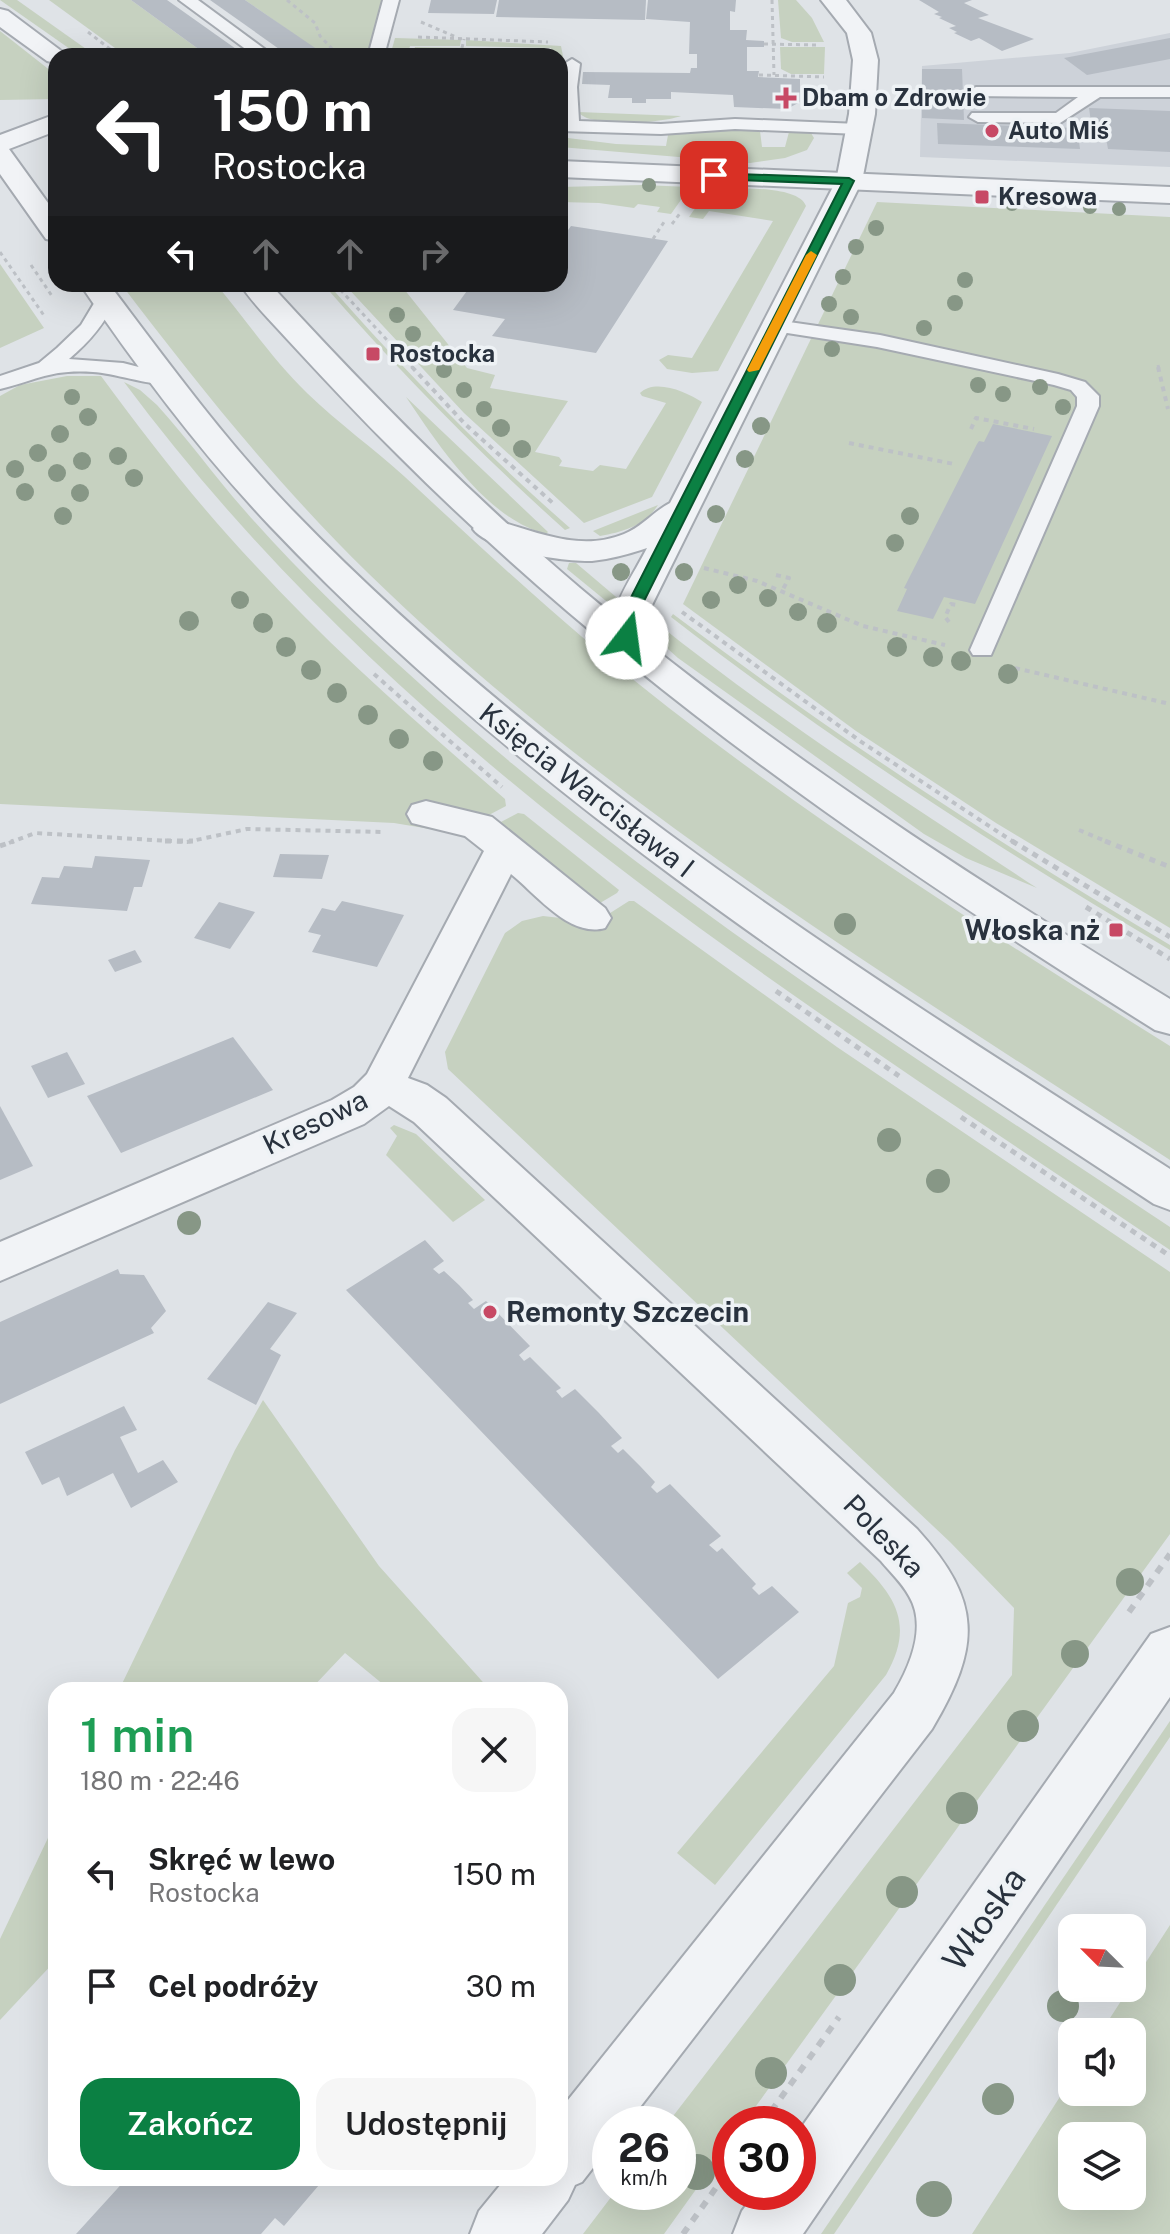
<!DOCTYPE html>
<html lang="pl">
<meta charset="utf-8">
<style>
:root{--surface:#fff;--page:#f6f6f6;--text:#202124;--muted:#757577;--accent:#0b8043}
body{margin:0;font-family:"Public Sans",sans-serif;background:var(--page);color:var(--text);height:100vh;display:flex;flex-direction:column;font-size:30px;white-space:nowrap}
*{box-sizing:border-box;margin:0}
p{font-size:26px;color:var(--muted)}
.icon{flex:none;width:44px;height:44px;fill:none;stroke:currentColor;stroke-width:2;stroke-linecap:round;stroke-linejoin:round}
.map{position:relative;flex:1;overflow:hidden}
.drawer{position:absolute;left:48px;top:1682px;width:520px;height:504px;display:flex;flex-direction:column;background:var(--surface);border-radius:24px;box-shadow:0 8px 32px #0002}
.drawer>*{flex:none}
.guide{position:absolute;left:48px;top:48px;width:520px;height:244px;border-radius:24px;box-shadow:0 8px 32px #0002;background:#202124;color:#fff;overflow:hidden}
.needle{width:52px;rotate:294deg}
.tools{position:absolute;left:1058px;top:1914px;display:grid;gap:16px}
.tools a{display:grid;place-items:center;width:88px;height:88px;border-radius:16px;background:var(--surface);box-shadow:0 8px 32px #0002;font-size:40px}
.speed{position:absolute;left:592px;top:2106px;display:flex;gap:16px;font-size:40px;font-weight:700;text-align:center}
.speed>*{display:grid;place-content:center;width:104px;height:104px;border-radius:50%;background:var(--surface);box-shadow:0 8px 32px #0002;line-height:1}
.speed small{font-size:20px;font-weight:400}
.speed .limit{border:12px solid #d22;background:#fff;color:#111}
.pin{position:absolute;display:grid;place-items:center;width:68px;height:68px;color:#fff;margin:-34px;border-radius:16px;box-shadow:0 4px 12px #0006}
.me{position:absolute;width:88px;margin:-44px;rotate:15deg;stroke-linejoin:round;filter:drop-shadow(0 0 6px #0008)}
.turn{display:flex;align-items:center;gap:28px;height:168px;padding:0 32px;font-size:36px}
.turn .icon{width:104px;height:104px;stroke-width:2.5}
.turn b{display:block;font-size:56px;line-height:68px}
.lanes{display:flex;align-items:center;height:76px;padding:0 32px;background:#0003;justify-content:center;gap:40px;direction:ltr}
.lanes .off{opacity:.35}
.round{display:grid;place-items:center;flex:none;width:84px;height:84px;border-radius:24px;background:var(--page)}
.overview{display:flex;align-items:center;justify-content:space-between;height:136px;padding:0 32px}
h1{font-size:48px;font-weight:600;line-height:60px;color:#1e9e55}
.button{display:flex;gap:16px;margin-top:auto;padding:16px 32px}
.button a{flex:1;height:92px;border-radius:24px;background:var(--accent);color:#fff;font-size:32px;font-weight:600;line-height:92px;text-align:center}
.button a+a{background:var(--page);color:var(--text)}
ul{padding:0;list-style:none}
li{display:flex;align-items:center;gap:24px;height:112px;padding:0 32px}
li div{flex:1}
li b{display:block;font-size:30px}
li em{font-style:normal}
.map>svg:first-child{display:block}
.built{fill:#cdd2d9}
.green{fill:#c6d1c0;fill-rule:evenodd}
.building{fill:#b6bcc4}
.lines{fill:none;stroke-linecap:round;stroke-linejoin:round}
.service-casing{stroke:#a5aab1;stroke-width:4}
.minor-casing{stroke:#a5aab1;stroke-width:4}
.tertiary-casing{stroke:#a5aab1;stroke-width:4}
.path-far3{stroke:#bdc1c6;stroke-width:3;stroke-dasharray:4 4;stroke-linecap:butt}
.path-far2{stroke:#bdc1c6;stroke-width:4;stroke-dasharray:5 5;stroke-linecap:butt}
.path-far1{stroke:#bdc1c6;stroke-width:5;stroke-dasharray:6 6;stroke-linecap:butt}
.path{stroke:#bdc1c6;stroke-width:6;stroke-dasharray:8 8;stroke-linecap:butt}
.service{fill:#f1f3f6;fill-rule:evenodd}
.minor{fill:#f1f3f6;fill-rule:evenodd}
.tertiary{fill:#f1f3f6;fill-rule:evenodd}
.tree{fill:#879786}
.route{fill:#0b8043;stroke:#07532c;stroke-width:2}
.slow{fill:#f59e0b}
.poi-dot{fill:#c74965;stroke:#eef2f5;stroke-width:3}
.labels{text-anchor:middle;stroke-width:7;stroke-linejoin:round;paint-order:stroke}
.far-poi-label{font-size:24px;font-weight:bold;fill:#29323e;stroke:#eef2f5;text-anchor:start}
.street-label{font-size:28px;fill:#29323e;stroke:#eef2f5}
.poi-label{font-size:28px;font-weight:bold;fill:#29323e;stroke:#eef2f5;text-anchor:end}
.near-street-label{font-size:34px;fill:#29323e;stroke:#eef2f5}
</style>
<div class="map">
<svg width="1170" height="2234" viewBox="0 0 1170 2234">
<rect width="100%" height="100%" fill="#dfe3e7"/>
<!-- built -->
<path class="built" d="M1170,33V167L920,157L922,66L1070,53Z"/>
<!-- green -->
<g class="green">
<path d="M0,0H17L96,56H80Z"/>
<path d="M49,0H131L208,56H126Z"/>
<path d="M245,0H383L367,56H325Z"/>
<path d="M778,0H796L812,18L824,42H792L781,38Z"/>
<path d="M0,31L56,75V99L0,100Z"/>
<path d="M395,38L461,40L460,46H410L407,56H390Z"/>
<path d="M466,40L561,46L564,61L560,106V56H551V48L466,46Z"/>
<path d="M415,47L545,49L544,56H412Z"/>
<path d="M780,47H825L824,74H791L781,69Z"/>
<path d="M578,112L681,116C661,123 592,129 578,112Z"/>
<path d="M708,131H760L762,147H785L789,132L811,133L814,138L807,150L785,158L750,163L560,147V137L616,144L666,146L668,135Z"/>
<path d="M642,185L690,187L671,214L657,212L660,207L638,204L634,208L599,203L560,202V187Z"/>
<path d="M709,188C731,189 798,184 806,206L718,371L692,373L667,369L659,360L668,355L692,358L773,221L709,211L703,219L689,217Z"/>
<path d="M877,202L1170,217V928L996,823L856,731L683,604Z"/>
<path d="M0,264L44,328L0,348Z"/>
<path d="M121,284H216C246,320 273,360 307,393C338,423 373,448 405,477C491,557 576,636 669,708C829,832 999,939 1170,1046V1160C893,979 606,805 368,573C275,482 199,386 121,284Z"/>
<path d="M323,284H328C404,370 483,452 570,528L565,530C479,453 399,371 323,284Z"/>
<path d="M344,284H400L467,368L495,375L490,388L568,401L535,452L559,457L562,461L559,466L593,471L600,465L626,469L666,403L642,396L640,393C655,378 687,392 702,402L652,497L584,523L464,413Z"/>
<path d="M67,376H101C149,441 199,506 255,565C332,649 418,724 505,799L506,806L487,816L433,805L448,832L394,823L0,804V396L20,385Z"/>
<path d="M124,382L140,390L157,405C188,439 215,477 246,512C296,569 352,623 409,674C641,886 909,1053 1170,1227V1250C791,994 401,755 124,382Z"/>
<path d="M406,397L548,532L546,534C487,519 439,446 406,397Z"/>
<path d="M658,505C645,526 622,532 600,536L593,531Z"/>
<path d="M569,563H576L622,602L619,606L611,605L567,569Z"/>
<path d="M673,614C833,735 998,843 1170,945V950C997,848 830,740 671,617Z"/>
<path d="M653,620C775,718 906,802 1037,888L966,858L924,834L678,658L659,641Z"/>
<path d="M518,813L524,814L619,890L617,893L595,906L497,824Z"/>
<path d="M629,901H634L837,1047L1170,1272V1534L743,2124H730V2142L664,2234H583L615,2192H678V2124H667L1012,1675L1014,1608L950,1542L448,1069L445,1052L505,933L522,921L543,916L596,922Z"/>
<path d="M394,1125L416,1134L485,1200L453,1222L386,1155L397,1136L390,1128Z"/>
<path d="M263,1400L379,1566L490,1690H390L345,1653L310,1690H119L235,1450Z"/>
<path d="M860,1562C897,1597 914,1626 886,1675L715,1885L677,1853L834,1666L848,1603L860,1597L862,1588L847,1573Z"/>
<path d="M1170,1721V1737L834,2234H821Z"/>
<path d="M56,1821V1960L0,2020V1939Z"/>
<path d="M1170,1925V2234H972L1072,2078V2092H1132V2032H1101ZM1072,2136H1132V2196H1072Z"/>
</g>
<!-- building -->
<g class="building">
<path d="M131,0H167L246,56H208Z"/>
<path d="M210,0H245L327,56H289Z"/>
<path d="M431,0H497L494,14L428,13Z"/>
<path d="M499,0H646L645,20L496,17Z"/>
<path d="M648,0H736L735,12L730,11V30H747L746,40L764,41V47H747V71H759L758,77L800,79V102L787,109L734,107L733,95L671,92V99H646V103H632V98H608L610,85L582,84L583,72L690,73L691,68H697V54H689L690,22L646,19Z"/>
<path d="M919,0H972L964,3L989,15L978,18L1034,39L1002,51L979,38L971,41L954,33L957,32L949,28L956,26L939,18L942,17L934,14L939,12Z"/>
<path d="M1170,38V59L1087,75L1064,58Z"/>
<path d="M922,69H962L964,120L922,118Z"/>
<path d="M1089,108L1170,111V152L1108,149L1103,122H1091Z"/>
<path d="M937,123L1077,128L1080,149L938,144Z"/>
<path d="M571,226L668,241L596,353L492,336L505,319L453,310L472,284H560V241Z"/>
<path d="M993,424L1052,436L975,604L944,597L933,619L897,611L907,589L904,588L906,584L977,444L979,441L984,442Z"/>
<path d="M280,854L329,855L322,879L273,877Z"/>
<path d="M95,856L150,860L142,887H134L127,911L31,904L42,877L59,878L64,866L92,868Z"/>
<path d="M342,901L404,915L377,967L312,952L321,935L308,932L322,908L335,911Z"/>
<path d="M219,902L255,912L230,949L194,938Z"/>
<path d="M135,950L142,962L115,972L108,960Z"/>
<path d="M233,1037L273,1090L121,1153L87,1096Z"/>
<path d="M67,1052L85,1084L48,1098L31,1066Z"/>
<path d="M0,1106L33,1166L0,1180Z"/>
<path d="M425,1240L444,1261L433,1269L439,1274L444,1271L459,1285L473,1300L468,1303L474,1309L486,1301L530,1346L519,1355L524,1361L530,1357L561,1388L556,1391L562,1398L575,1389L599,1413L622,1438L611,1446L618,1453L623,1449L640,1466L655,1482L651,1487L657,1493L670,1484L721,1536L709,1545L717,1552L722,1548L756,1584L752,1588L759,1595L772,1586L799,1612L718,1679L346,1290Z"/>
<path d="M118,1269L120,1274L144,1275L166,1311L151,1328L154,1333L0,1404V1322Z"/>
<path d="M268,1302L297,1313L270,1349L281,1355L256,1405L207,1379Z"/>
<path d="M124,1406L137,1430L120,1437L138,1473L163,1460L178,1482L131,1508L113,1473L67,1496L59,1477L42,1485L25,1452Z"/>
<path d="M127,2178H325L284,2226L275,2218L261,2234H76Z"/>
</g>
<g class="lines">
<defs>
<g id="service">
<path d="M179,0H198L274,56H255Z"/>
<path d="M383,0H399L384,56H368Z"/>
<path d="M572,59L580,64L577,87L579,121L661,124L735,119L859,124L868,129L859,134L735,129L661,134L560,131V84L564,64Z"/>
<path d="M976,87H1170V97H1100L1060,123L978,122L969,117L972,113H1056L1078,97L970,96L967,92Z"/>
<path d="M106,293L116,299C105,324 89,342 69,359L123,363L174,376L177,380L174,384C159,388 114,373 93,372C51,369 37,380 0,389V376L39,363L57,348L81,325L99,295Z"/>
<path d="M775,320L880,335L1058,374L1085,382L1099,396V406L991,655H973L970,650L1077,406V397L1071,390L1054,385L877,347L768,330L765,326L768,322Z"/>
</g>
<g id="minor">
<path d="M821,0H846L871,33L878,60L875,114L862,181L648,613L645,638L651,651L646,659L633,662L620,659C596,623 630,582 647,548C629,554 611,559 592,561C565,562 489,551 473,529L478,522L490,519C534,530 578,553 624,534C642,527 654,511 670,503L836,181L849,114L853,60L847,33Z"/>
<path d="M426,801L492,817L605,908L611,918L605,928C570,938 537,895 511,874L408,1078L427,1085L446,1098L917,1529C983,1602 981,1646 932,1729L627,2124H610V2146L582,2182L575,2185L568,2200L542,2234H470L479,2211L506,2178H560V2110L894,1693C910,1666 927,1626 909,1596C902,1583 890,1572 881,1561L414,1122L389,1106L364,1124L0,1281V1242L332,1100L354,1087L367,1074L484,851L465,836L412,823L407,814L412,805Z"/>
<path d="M1170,1627V1697L803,2234H733L742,2211L756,2192H798V2132L1151,1634Z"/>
</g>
<g id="tertiary">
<path d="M0,9L8,11L68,56H56V63L47,61L0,27Z"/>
<path d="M56,114V131L9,149L56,214V241L46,239L0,174V135Z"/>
<path d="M560,161L1170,187V203L560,177Z"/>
<path d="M80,284H109C168,362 226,442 294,512C550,776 862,972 1170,1169V1210L1154,1204C843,1000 528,798 270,526C200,452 137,368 80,284Z"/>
<path d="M240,284H270C368,391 469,494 580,588C764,743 965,874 1170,999V1034L1155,1030C886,862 625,682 400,457C361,419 324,379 287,339C271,321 253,304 240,284Z"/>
</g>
</defs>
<!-- service casing -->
<use href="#service" class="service-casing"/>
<!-- minor casing -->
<use href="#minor" class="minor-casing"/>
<!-- tertiary casing -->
<use href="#tertiary" class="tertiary-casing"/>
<!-- path-far3 -->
<g class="path-far3">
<path d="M287,0L315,23L320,36L339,56"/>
<path d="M772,0L774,75"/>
<path d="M421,22L456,37"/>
<path d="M88,32L119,56"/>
<path d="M418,37L548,42"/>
<path d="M764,44L817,45"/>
<path d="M462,48L464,39"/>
<path d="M759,75L824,77"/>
<path d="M672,224L681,212"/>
<path d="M653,239L664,222"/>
<path d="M0,252L45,317"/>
<path d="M31,265L52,296"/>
<path d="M335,284L414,369"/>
<path d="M1158,365L1159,369"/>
</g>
<!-- path-far2 -->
<g class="path-far2">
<path d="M412,367L465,424L555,505"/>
<path d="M1158,367L1168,409"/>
<path d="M971,429L976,418L1034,429"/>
<path d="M849,443L954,464"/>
<path d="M704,568L757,581L863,626L945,645"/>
<path d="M776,575L789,578L782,591"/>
<path d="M682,612L860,741L1015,843"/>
<path d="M949,622L945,617L951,604L957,605"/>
<path d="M1015,668L1170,704"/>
<path d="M374,674L502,787"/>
<path d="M1079,830L1110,843"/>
<path d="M9,843L35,833L187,842L247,829L383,832"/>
</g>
<!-- path-far1 -->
<g class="path-far1">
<path d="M165,841H193"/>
<path d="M1012,841L1170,937"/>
<path d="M1105,841L1170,867"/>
<path d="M0,846L14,841"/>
<path d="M1086,907L1170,959"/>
<path d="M776,991L899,1076"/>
<path d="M961,1117L1170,1256"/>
</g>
<!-- path -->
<g class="path">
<path d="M1129,1612L1170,1554"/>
<path d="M762,2124L839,2017"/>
<path d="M683,2234L730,2168"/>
</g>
<!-- service -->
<use href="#service" class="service"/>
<!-- minor -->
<use href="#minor" class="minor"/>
<!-- tertiary -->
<use href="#tertiary" class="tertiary"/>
</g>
<!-- trees -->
<g class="tree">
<circle cx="649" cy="185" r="7"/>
<circle cx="1012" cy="204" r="7"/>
<circle cx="1090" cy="207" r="7"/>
<circle cx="1119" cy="209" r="7"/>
<circle cx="876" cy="228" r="8"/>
<circle cx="856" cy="247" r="8"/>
<circle cx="843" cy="277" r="8"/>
<circle cx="965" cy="280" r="8"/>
<circle cx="955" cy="303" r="8"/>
<circle cx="829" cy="304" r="8"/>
<circle cx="397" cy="315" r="8"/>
<circle cx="851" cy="317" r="8"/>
<circle cx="924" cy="328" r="8"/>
<circle cx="413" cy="334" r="8"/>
<circle cx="832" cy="349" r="8"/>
<circle cx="444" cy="370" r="8"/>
<circle cx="978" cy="385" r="8"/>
<circle cx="1040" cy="387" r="8"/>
<circle cx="464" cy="390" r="8"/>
<circle cx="1003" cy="394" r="8"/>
<circle cx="72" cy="397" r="8"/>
<circle cx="1063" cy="407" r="8"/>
<circle cx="484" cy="409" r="8"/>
<circle cx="88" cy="417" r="9"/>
<circle cx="761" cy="426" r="9"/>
<circle cx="501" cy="428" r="9"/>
<circle cx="60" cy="434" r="9"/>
<circle cx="522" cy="449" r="9"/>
<circle cx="38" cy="453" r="9"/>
<circle cx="118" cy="456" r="9"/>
<circle cx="745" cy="459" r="9"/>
<circle cx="82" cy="461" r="9"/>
<circle cx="15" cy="469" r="9"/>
<circle cx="57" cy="473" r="9"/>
<circle cx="134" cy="478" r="9"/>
<circle cx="25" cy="492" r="9"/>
<circle cx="80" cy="493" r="9"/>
<circle cx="716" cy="514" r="9"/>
<circle cx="63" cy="516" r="9"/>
<circle cx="910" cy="516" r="9"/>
<circle cx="895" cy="543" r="9"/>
<circle cx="621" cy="572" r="9"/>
<circle cx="684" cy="572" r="9"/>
<circle cx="738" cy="585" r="9"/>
<circle cx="768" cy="598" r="9"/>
<circle cx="240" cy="600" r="9"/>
<circle cx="711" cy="600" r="9"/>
<circle cx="798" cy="612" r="9"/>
<circle cx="189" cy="621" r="10"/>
<circle cx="263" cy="623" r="10"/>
<circle cx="827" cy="623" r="10"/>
<circle cx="286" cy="647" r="10"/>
<circle cx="897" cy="647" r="10"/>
<circle cx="933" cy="657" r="10"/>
<circle cx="961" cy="661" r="10"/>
<circle cx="311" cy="670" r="10"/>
<circle cx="1008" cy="674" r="10"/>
<circle cx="337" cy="693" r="10"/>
<circle cx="368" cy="715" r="10"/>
<circle cx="399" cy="739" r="10"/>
<circle cx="433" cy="761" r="10"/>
<circle cx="845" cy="924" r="11"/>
<circle cx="889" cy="1140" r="12"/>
<circle cx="938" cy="1181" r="12"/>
<circle cx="189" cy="1223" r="12"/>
<circle cx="1130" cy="1582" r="14"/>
<circle cx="1075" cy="1654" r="14"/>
<circle cx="1023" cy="1726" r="16"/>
<circle cx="962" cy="1808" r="16"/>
<circle cx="902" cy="1892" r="16"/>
<circle cx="840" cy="1980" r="16"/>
<circle cx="1063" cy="2006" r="16"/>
<circle cx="771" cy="2073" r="16"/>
<circle cx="998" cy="2099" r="16"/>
<circle cx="697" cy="2172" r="18"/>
<circle cx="934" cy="2199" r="18"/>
</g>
<!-- route -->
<path class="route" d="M710,173L849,178L854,181L638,613L634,638L627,643L620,638L623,613L842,184L714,179L709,175Z"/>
<!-- slow -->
<path class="slow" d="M811,251L817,255L759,370L749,372L747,370L806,255Z"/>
<!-- markers -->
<g class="poi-dot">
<path d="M782 86h8v8h8v8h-8v8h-8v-8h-8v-8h8z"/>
<circle cx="992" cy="131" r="8"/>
<rect x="974" y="189" width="16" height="16" rx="4"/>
<rect x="365" y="346" width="16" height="16" rx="4"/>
<rect x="1108" y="922" width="16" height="16" rx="4"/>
<circle cx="490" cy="1312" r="8"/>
</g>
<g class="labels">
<!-- far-poi labels -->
<g class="far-poi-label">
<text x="802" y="106">Dbam o Zdrowie</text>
<text x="1008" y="139">Auto Miś</text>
<text x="998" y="205">Kresowa</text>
<text x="389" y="362">Rostocka</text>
</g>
<!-- street labels -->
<g class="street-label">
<text transform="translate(587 790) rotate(38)" y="10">Księcia Warcisława I</text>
<text transform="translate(315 1122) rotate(-26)" y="10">Kresowa</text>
<text transform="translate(884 1536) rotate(46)" y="10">Poleska</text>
</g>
<!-- poi labels -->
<g class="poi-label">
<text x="1100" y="940">Włoska nż</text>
<text x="506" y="1322" text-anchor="start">Remonty Szczecin</text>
</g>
<!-- near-street labels -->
<g class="near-street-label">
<text transform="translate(984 1919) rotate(-55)" y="12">Włoska</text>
</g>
</g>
</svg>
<div class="tools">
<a><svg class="needle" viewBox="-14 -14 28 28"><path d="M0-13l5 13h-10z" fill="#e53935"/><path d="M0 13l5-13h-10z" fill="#757577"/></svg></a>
<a><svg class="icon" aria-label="sound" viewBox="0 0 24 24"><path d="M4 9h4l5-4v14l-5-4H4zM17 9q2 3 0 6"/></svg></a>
<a><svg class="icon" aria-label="layers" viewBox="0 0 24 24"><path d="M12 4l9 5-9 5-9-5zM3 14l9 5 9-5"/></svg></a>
</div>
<div class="speed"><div>26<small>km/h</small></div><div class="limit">30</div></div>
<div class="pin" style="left:714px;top:175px;background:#d93025"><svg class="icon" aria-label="arrive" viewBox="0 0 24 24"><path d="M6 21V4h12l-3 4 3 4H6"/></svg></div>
<svg class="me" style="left:627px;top:638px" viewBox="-20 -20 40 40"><circle r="19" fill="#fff"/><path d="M0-13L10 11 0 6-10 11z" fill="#0b8043"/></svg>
<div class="guide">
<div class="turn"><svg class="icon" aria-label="left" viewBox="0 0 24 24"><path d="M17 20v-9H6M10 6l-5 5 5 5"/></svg><div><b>150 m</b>Rostocka</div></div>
<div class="lanes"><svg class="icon" aria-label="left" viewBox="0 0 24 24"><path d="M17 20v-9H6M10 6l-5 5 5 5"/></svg><svg class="icon off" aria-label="ahead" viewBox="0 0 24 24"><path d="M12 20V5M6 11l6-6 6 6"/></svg><svg class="icon off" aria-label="ahead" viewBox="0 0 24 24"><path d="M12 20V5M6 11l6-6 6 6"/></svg><svg class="icon off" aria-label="right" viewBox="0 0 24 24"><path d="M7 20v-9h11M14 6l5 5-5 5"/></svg></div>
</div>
<section class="drawer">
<div class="overview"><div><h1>1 min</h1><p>180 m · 22:46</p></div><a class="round"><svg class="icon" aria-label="close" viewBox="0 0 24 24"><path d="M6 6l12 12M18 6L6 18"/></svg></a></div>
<ul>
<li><svg class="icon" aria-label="left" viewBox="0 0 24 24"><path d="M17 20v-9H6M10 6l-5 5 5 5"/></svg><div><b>Skręć w lewo</b><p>Rostocka</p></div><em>150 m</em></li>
<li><svg class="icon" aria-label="arrive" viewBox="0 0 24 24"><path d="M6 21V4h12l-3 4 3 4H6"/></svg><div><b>Cel podróży</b></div><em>30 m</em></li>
</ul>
<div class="button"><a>Zakończ</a><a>Udostępnij</a></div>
</section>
</div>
